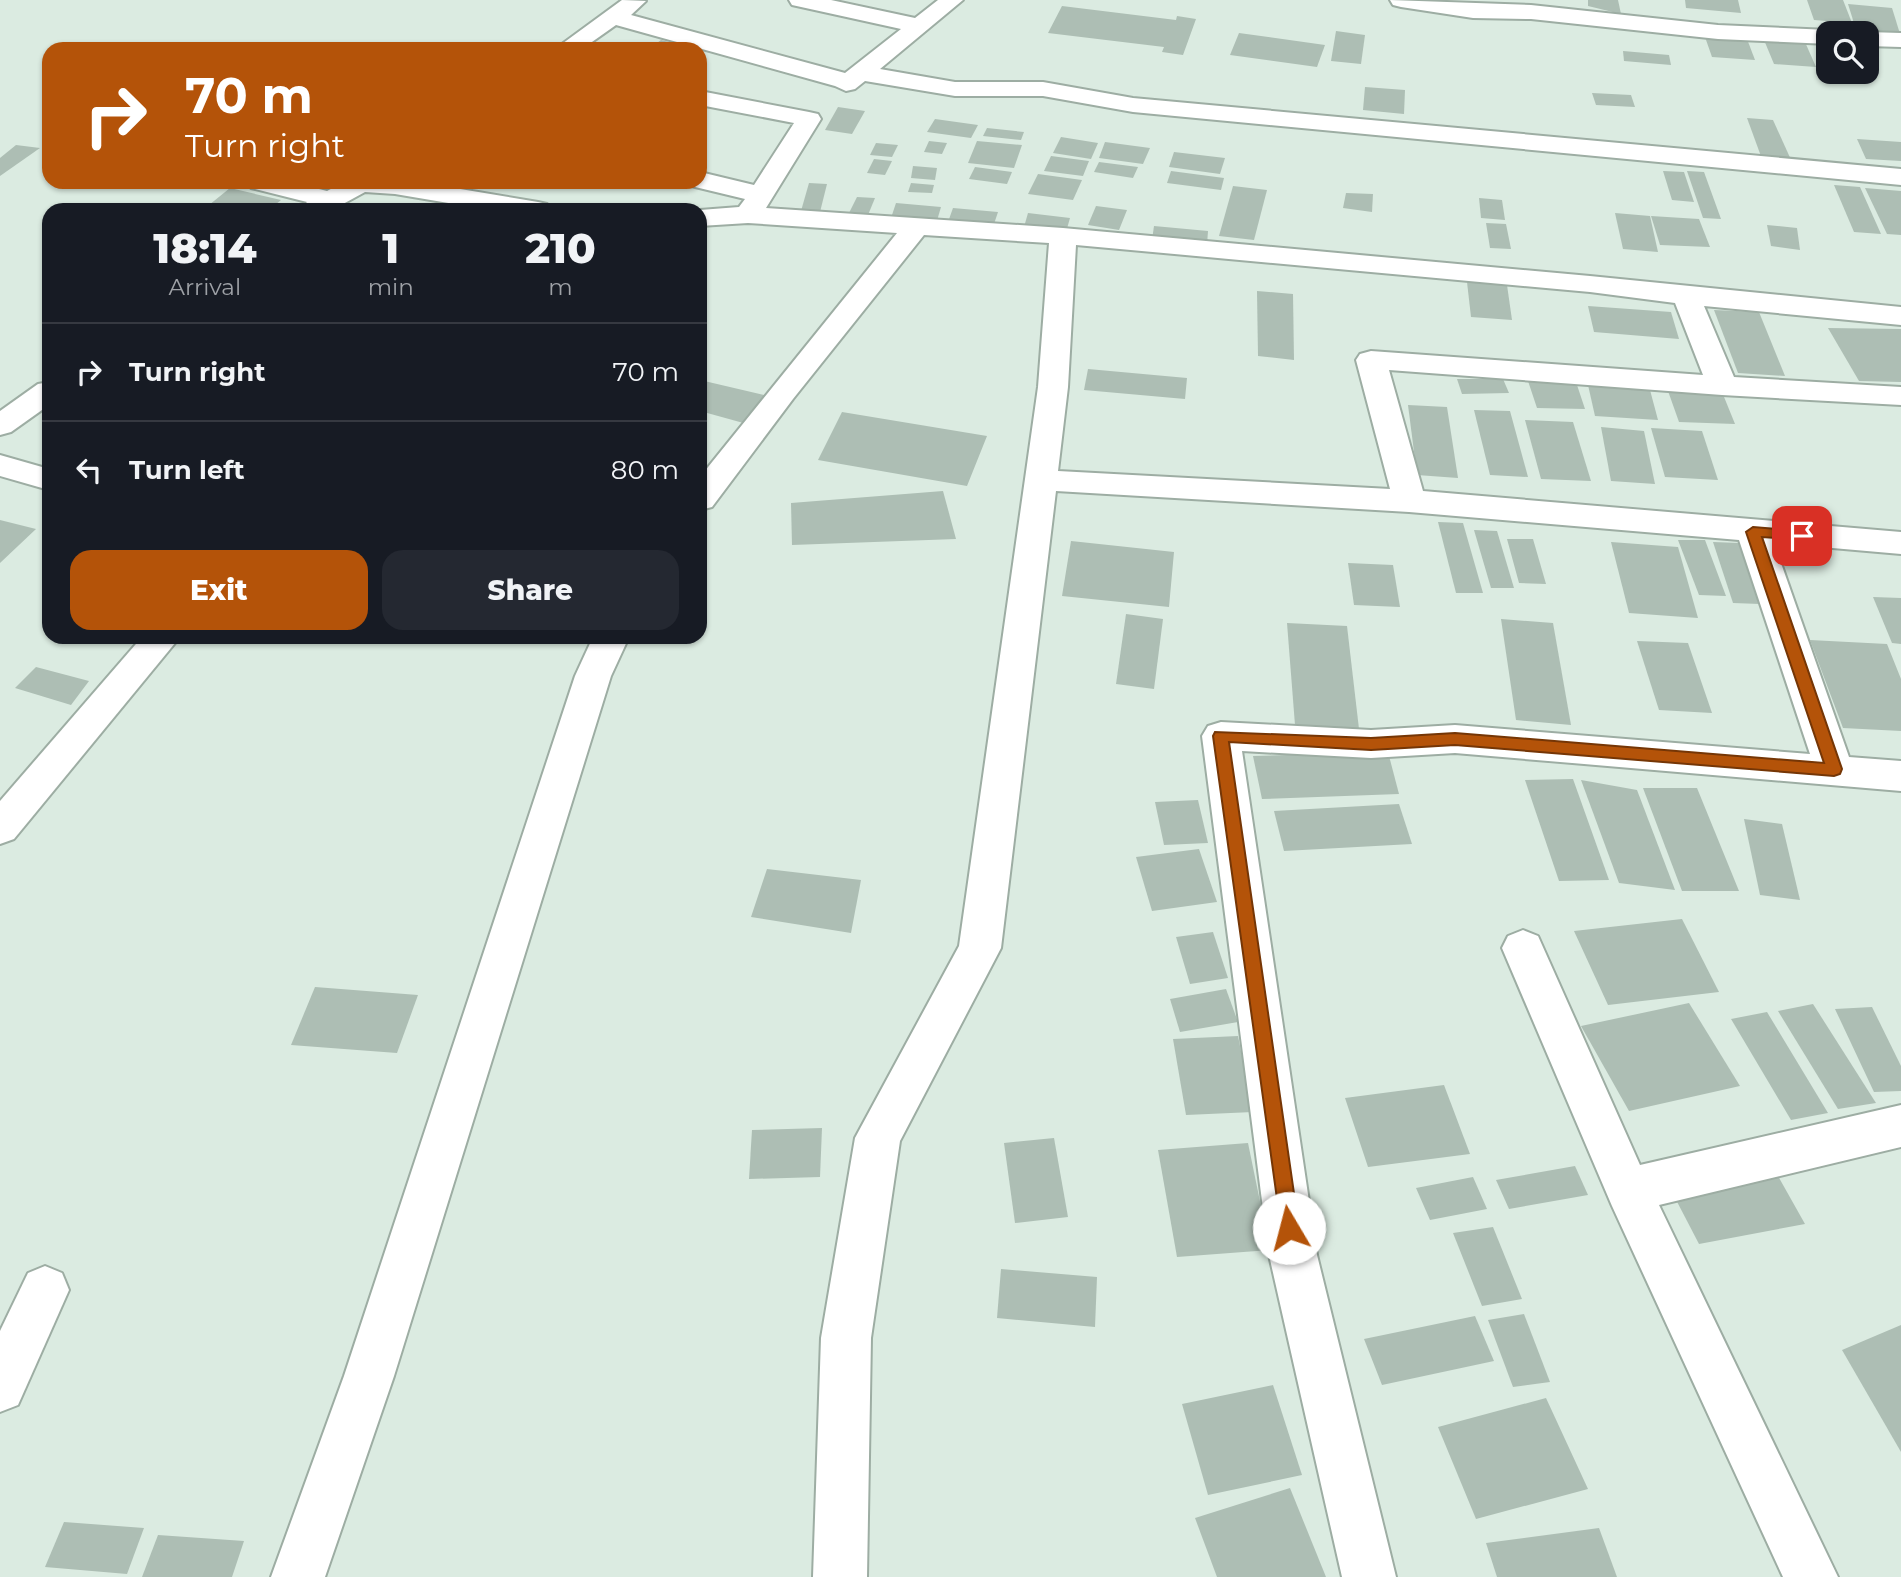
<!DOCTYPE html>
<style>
:root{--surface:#171b24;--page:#242831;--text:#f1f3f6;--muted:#9ea1a6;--line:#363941;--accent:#b45309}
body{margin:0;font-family:Montserrat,sans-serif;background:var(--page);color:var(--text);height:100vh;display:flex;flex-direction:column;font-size:26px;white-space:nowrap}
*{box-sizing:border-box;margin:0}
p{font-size:23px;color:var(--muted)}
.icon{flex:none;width:38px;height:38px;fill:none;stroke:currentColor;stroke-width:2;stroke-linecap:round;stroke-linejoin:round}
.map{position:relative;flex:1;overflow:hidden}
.side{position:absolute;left:42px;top:203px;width:665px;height:441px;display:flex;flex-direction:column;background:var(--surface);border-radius:21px;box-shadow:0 2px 5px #0004}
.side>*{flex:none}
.top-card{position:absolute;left:42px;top:42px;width:665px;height:147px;border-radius:21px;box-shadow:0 2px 5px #0004;background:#b45309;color:#fff;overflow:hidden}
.controls{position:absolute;left:1816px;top:21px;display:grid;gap:14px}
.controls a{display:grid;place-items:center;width:63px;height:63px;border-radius:14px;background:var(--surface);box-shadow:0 2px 5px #0004;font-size:35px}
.pin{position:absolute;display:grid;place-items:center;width:60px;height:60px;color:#fff;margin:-30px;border-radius:14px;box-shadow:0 4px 10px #0006}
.me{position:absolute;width:77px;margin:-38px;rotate:352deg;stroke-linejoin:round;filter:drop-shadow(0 0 5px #0008)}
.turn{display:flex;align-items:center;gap:24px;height:147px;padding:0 28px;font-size:32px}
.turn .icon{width:91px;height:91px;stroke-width:2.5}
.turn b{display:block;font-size:49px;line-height:60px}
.eta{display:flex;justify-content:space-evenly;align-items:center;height:119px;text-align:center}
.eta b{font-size:42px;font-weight:800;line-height:49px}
.action{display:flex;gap:14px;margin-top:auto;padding:14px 28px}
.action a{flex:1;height:80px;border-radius:21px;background:var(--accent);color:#fff;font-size:28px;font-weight:800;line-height:80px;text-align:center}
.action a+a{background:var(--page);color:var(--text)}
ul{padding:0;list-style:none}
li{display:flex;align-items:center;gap:21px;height:98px;padding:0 28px;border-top:2px solid var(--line)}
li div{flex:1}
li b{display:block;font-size:26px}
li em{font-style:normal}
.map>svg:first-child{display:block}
.building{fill:#adbeb4}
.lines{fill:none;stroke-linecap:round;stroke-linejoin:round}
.street-casing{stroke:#9dada3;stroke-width:4}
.street{fill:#fff;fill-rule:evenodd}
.route{fill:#b45309;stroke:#753606;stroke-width:2}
</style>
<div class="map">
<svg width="1901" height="1577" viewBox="0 0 1901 1577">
<rect width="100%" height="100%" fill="#dbebe1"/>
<!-- building -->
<g class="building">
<path d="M1588,0H1618L1621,14L1588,6Z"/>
<path d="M1685,0H1738L1741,13L1686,8Z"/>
<path d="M1807,0H1843L1852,23L1814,20Z"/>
<path d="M1848,4L1892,8L1901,37L1857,33Z"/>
<path d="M1062,6L1176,20L1177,16L1196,19L1183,55L1162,52L1164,47L1048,33Z"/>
<path d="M1336,31L1365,35L1361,64L1331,61Z"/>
<path d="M1239,33L1325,45L1317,67L1230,55Z"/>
<path d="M1705,37L1747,39L1755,60L1712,57Z"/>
<path d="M661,40L692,48V49H649Z"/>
<path d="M1764,40L1805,42L1816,67L1774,64Z"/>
<path d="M1623,51L1669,55L1671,65L1624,61Z"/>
<path d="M1365,87L1405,90L1404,114L1363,110Z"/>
<path d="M1592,93L1631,95L1635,107L1596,105Z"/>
<path d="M838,107L865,111L852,134L825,130Z"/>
<path d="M1747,118L1773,120L1792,162L1762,159Z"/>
<path d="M935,119L978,125L971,138L927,132Z"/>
<path d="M987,128L1024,132L1021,140L983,136Z"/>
<path d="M1061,137L1098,143L1091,159L1053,153Z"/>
<path d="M1857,139L1901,142V161L1866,159Z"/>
<path d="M929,141L947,143L942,154L924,152Z"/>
<path d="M977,141L1022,145L1014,168L968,163Z"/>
<path d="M1105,142L1150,148L1143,164L1099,158Z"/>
<path d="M876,143L898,145L892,157L870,155Z"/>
<path d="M16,145L40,148L0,176V158Z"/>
<path d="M1174,152L1225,158L1220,174L1169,167Z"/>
<path d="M1051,156L1089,161L1083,176L1044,171Z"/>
<path d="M874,159L892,161L885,175L867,173Z"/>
<path d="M1099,162L1138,167L1133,178L1094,172Z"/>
<path d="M913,166L937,168L935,180L911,178Z"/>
<path d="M975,167L1012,172L1007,184L969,179Z"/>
<path d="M1171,171L1224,178L1221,190L1167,183Z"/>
<path d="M1663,171L1684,172L1694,202L1672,200Z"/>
<path d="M1687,171L1704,172L1721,219L1703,218Z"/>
<path d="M1038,174L1082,180L1073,200L1028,194Z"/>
<path d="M809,183L827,184L820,212L801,211Z"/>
<path d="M911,183L934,185L932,193L908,192Z"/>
<path d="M1834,185L1860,187L1881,234L1854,232Z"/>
<path d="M1233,186L1267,190L1254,240L1219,236Z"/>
<path d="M230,188L281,200L269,210H231L209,205Z"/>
<path d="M1865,188L1901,191V235L1887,234Z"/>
<path d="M1346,193L1373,194L1372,212L1343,208Z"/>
<path d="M857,197L875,198L868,215L849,213Z"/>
<path d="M1479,198L1502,200L1505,220L1481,218Z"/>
<path d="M896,203L941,207L936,224L890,221Z"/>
<path d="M1096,206L1127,210L1119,230L1088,225Z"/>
<path d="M953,208L998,212L993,227L948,222Z"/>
<path d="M1028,213L1070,218L1066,232L1024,227Z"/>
<path d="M1615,213L1650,216L1658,252L1623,249Z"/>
<path d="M1651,216L1699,219L1710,247L1660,245Z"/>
<path d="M1486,223L1506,224L1511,249L1490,248Z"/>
<path d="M1767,225L1797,228L1800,250L1771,246Z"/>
<path d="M1154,226L1208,231L1207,245L1152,240Z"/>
<path d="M1467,282L1507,285L1512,320L1471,317Z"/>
<path d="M1257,291L1293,294L1294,360L1258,356Z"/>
<path d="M1588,306L1671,312L1679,339L1594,332Z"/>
<path d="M1714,310L1759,312L1785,376L1738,373Z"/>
<path d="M1828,328L1901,329V382L1859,381Z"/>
<path d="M1088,369L1187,378L1185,399L1084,390Z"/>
<path d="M1457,379H1503L1509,393L1462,394Z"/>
<path d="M700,380L768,396L747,424L700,411Z"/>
<path d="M1528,381L1576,382L1585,409L1537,408Z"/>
<path d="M1588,385L1650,390L1658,420L1595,416Z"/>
<path d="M1668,391L1722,392L1735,424L1679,422Z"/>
<path d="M1408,405L1447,407L1458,478L1417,475Z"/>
<path d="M1474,410L1510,411L1528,477L1490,475Z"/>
<path d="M842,412L987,436L967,486L818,460Z"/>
<path d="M1525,420L1573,422L1591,481L1541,479Z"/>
<path d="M1601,427L1644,431L1655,484L1611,481Z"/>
<path d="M1651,428L1702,431L1718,480L1665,477Z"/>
<path d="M943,491L956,539L792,545L791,503Z"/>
<path d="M0,520L36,529L0,563Z"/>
<path d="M1438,522L1463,523L1483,593H1456Z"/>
<path d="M1474,530L1497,531L1514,588H1491Z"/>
<path d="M1507,539H1533L1546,584L1519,583Z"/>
<path d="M1678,540H1705L1726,596L1699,595Z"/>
<path d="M1071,541L1174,552L1169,607L1062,596Z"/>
<path d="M1611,542L1678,547L1698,618L1629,613Z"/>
<path d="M1713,542L1739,543L1760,604L1733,603Z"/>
<path d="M1348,563L1393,565L1400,607L1354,605Z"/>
<path d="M1873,597L1901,598V644L1892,643Z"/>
<path d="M1126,614L1163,619L1154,689L1116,684Z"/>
<path d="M1501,619L1553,623L1571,725L1516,720Z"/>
<path d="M1287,623L1347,626L1359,729L1295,725Z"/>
<path d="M1810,640L1887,644L1901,679V731L1843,728Z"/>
<path d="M1637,641L1688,643L1712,713L1659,710Z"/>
<path d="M36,667L89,681L71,705L15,688Z"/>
<path d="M1388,752L1399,794L1262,799L1253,756Z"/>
<path d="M1573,779L1609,880L1559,881L1525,780Z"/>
<path d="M1581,780L1637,790L1675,890L1619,883Z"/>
<path d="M1643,788H1697L1739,891H1682Z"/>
<path d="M1198,800L1208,843L1164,845L1155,802Z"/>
<path d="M1399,804L1412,844L1284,851L1274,811Z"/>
<path d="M1744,819L1782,824L1800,900L1760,895Z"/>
<path d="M1199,849L1217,902L1152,911L1136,857Z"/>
<path d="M767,869L861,880L851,933L751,917Z"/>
<path d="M1682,919L1719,992L1608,1005L1574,931Z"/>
<path d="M1213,932L1228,978L1190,984L1176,937Z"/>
<path d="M315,987L418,995L397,1053L291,1045Z"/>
<path d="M1226,989L1238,1022L1180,1032L1170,999Z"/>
<path d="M1689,1003L1740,1086L1629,1111L1581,1026Z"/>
<path d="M1813,1004L1876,1103L1838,1109L1778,1011Z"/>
<path d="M1872,1007L1901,1066V1091L1874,1092L1835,1009Z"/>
<path d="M1767,1012L1828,1113L1791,1120L1731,1019Z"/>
<path d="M1238,1036L1253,1112L1186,1115L1173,1039Z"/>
<path d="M1444,1085L1470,1154L1368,1167L1345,1098Z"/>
<path d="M822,1128L820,1177L749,1179L752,1130Z"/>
<path d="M1054,1138L1068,1217L1015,1223L1004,1143Z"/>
<path d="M1248,1143L1270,1250L1177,1257L1158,1150Z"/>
<path d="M1575,1166L1588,1195L1509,1209L1496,1180Z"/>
<path d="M1778,1176L1805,1224L1699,1244L1673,1194Z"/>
<path d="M1473,1177L1487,1209L1430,1220L1416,1188Z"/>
<path d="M1493,1227L1522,1299L1482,1306L1453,1233Z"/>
<path d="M1001,1269L1097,1277L1095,1327L997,1318Z"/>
<path d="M1524,1314L1550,1382L1513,1387L1488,1320Z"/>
<path d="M1475,1316L1494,1361L1382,1385L1364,1339Z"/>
<path d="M1901,1325V1452L1842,1350Z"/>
<path d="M1273,1385L1302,1475L1208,1495L1182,1404Z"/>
<path d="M1546,1398L1588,1489L1476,1519L1438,1427Z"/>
<path d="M1290,1488L1326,1577H1217L1195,1518Z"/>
<path d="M64,1522L144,1528L127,1574L45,1567Z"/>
<path d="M1599,1528L1617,1577H1497L1486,1543Z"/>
<path d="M158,1535L244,1541L232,1577H142Z"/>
</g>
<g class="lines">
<defs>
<g id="street">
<path d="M622,0L646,1L631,15L845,73L901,29L792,5L789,0H831L915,18L938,0H963L880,69L955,82H1043L1133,98L1901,169V185L1133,112L1043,96H955L865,81L855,89L846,91L835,86L616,25L582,49H555Z"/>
<path d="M1390,0L1531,5L1718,25L1829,30L1838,33H1829V44L1718,39L1531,19L1473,18L1401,7L1393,5Z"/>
<path d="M1867,32L1901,33V47L1867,46V33H1862Z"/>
<path d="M700,91L809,112L818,114L821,119L766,208L1063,228L1590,276L1901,307V325L1704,306L1734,377L1901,387V405L1722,395L1389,370L1423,491L1901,532V554L1774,543L1849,757L1901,761V791L1455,753L1371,758L1242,751L1317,1255L1396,1577H1342L1269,1255L1202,736L1208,726L1221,722L1371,730L1455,725L1810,754L1739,540L1409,512L1056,491L1001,948L900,1141L871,1338L867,1577H813L821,1338L855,1138L959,946L1038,387L1049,243L924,235L793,399L712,507L700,510V477L897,233L748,223L700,226V210L739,207L745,199L691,186L688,182H700V172L754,185L794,123L700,105ZM1076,245L1590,292L1675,303L1703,375L1371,351L1360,354L1356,360L1390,489L1058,471L1068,387Z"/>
<path d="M247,182H291L327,191L344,182H418L538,202L547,204L551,210H490L395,194L365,192L332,210H299L307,202L251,188Z"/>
<path d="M49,382V405L11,432L0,435V411L38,384Z"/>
<path d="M0,455L49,469V490L0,476Z"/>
<path d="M142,637H180L14,839L0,844V801Z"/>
<path d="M593,637H629L611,676L394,1376L325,1577H271L344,1376L575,676Z"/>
<path d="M1523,930L1538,936L1640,1165L1901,1105V1147L1659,1205L1838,1577H1783L1612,1206L1502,948L1508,936Z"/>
<path d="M45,1266L62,1273L69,1290L18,1405L0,1412V1331L28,1273Z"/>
</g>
</defs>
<!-- street casing -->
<use href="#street" class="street-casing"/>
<!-- street -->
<use href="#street" class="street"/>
</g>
<!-- route -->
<path class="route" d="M1753,527L1802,531L1809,536L1802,540L1762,537L1842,769L1840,774L1834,776L1455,745L1371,750L1229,742L1299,1228L1296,1235L1289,1237L1282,1235L1213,736L1215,732L1371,738L1455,733L1824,763L1746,532Z"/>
</svg>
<div class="controls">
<a><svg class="icon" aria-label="search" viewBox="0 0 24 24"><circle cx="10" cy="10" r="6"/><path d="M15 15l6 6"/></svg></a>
</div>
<div class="pin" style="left:1802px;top:536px;background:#d93025"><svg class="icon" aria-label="arrive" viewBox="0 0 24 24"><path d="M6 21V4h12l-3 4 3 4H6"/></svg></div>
<svg class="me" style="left:1289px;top:1228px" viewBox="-20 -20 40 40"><circle r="19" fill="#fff"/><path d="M0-13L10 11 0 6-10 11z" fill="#b45309"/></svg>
<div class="top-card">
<div class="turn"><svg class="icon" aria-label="right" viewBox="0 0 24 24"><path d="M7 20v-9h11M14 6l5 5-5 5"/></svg><div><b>70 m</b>Turn right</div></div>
</div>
<section class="side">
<div class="eta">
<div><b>18:14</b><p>Arrival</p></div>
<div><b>1</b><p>min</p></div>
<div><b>210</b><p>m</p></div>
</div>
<ul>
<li><svg class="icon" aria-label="right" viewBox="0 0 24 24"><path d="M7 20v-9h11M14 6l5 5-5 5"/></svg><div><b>Turn right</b></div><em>70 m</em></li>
<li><svg class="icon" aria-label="left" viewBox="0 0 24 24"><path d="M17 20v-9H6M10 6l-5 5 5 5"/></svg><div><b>Turn left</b></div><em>80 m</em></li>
</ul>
<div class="action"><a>Exit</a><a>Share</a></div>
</section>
</div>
